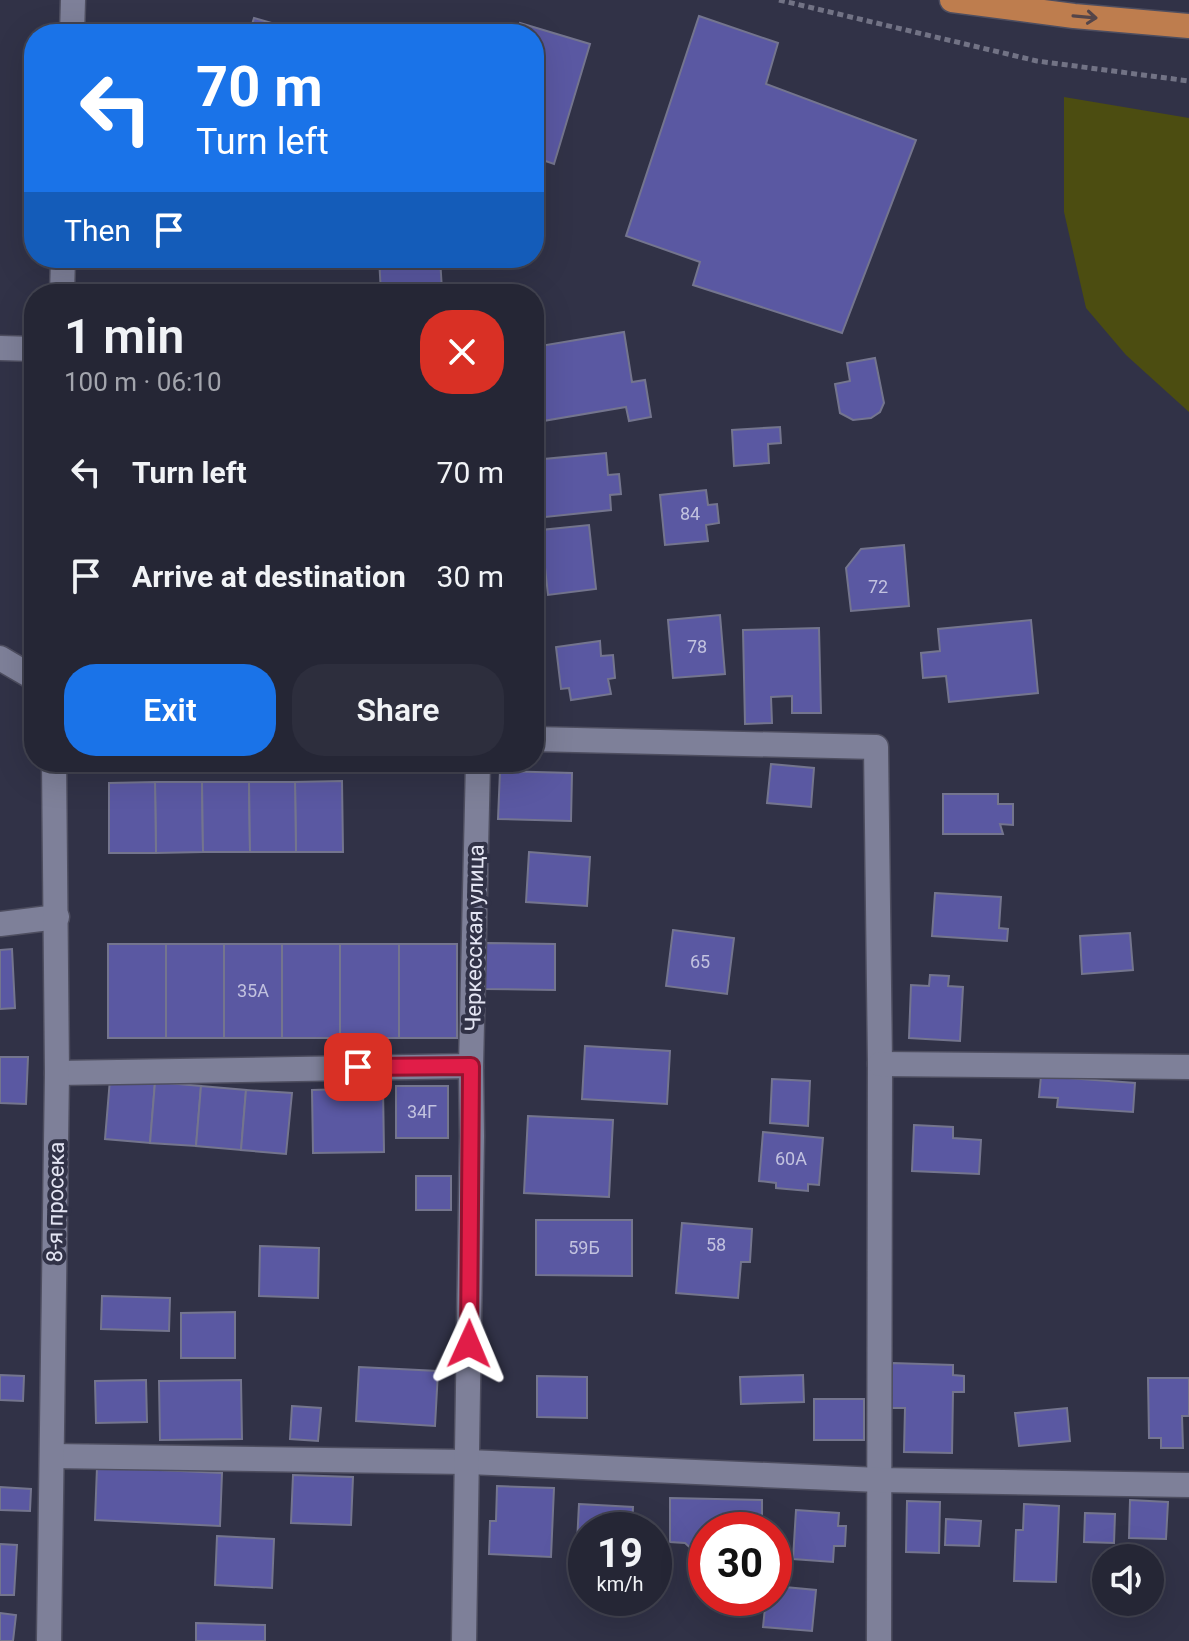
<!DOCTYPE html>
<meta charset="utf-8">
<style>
:root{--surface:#252635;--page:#2d2e3d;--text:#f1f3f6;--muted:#a3a5ad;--line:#424350;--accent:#1a73e8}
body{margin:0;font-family:Roboto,sans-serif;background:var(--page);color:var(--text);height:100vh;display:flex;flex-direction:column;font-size:30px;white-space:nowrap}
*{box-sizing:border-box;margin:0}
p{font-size:26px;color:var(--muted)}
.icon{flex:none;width:44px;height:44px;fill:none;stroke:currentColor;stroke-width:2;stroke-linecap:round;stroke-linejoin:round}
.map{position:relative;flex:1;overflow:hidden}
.details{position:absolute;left:24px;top:284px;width:520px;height:488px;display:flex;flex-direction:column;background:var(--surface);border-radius:32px;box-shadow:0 8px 32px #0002,0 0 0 2px var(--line)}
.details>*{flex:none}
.hud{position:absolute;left:24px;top:24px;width:520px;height:244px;border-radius:32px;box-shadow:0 8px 32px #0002,0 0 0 2px var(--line);background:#1a73e8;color:#fff;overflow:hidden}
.buttons{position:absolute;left:1092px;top:1544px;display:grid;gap:16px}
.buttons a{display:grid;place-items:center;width:72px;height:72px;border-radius:50%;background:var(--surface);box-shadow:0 8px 32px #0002,0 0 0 2px var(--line);font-size:40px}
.speed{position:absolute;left:568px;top:1512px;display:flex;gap:16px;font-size:40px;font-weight:700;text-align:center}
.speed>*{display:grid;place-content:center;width:104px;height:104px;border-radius:50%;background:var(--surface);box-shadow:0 8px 32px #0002,0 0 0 2px var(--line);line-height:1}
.speed small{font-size:20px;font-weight:400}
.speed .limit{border:12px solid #d22;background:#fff;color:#111}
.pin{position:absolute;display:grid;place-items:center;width:68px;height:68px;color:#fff;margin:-34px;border-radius:16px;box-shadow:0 4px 12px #0006}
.me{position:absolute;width:88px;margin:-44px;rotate:1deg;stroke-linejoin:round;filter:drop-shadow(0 0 6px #0008)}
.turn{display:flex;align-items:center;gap:28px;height:168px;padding:0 40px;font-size:36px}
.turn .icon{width:104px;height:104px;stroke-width:2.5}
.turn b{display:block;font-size:56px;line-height:68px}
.then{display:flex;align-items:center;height:76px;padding:0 40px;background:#0003;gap:16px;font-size:30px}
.round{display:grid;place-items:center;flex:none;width:84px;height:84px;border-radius:32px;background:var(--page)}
.headline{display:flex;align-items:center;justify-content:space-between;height:136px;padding:0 40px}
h1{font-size:48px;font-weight:600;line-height:60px}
.cta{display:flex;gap:16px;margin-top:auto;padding:16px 40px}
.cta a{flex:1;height:92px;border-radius:32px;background:var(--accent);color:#fff;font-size:32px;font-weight:600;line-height:92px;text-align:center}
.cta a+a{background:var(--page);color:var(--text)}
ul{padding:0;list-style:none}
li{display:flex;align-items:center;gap:24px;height:104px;padding:0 40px}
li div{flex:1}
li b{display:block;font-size:30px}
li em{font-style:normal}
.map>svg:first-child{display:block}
.green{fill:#4c4d11}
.building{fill:#5a58a2;stroke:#74758e;stroke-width:2}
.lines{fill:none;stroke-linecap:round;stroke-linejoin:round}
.minor-casing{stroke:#4e4e60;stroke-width:27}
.major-casing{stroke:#4e4e60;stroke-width:27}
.path{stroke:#727385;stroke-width:5;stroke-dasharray:6 4;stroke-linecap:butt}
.minor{stroke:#7e8099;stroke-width:24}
.major{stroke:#be7d4e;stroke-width:24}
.oneway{stroke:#544549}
.route-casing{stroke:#92132f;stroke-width:20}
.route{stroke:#e11d48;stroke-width:14}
.labels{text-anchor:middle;stroke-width:8;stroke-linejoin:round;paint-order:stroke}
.number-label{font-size:18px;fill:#c2c2df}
.street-label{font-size:22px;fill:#e4e5f3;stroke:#313247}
</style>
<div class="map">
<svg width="1189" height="1641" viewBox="0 0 1189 1641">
<rect width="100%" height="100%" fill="#313247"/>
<!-- green -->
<path class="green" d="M1064,97L1189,118V412L1126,355L1086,308L1064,212Z"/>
<!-- building -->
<g class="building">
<path d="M699,16L778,43L766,84L916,140L842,333L693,285L700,262L626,236Z"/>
<path d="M254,18L310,34H249Z"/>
<path d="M520,23L590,44L554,164L534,157V34H517Z"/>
<path d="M379,258H440L442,290L381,293Z"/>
<path d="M624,332L632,382L645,380L651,417L629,421L626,407L543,421L536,383H534V347Z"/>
<path d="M875,358L884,403L880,412L871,418L853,420L840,413L835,384L850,381L847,363Z"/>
<path d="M780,427L781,443L768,444L769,463L734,466L732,430Z"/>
<path d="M606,453L608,475L619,474L621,494L610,495L611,510L536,518L534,489H539L537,470L545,469L544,459Z"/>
<path d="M706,490L708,505L717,504L719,523L706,525L708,541L665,545L660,495Z"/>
<path d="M589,525L596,589L548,595L541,530Z"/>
<path d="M904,545L909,606L851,611L846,568L861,549Z"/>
<path d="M720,615L725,674L673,678L668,620Z"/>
<path d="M1031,620L1038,693L949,702L946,676L923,678L921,653L940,651L938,629Z"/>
<path d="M819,628L821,713H792V696L771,697L772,723L745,724L743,630Z"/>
<path d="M600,641L601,656L613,655L615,678L608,679L611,694L571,700L569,688L561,689L556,647Z"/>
<path d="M771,764L814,768L811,807L767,803Z"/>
<path d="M500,771L572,773L571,821L498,819Z"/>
<path d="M342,781L343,852H296L295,782Z"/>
<path d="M155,782H202L203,852L156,853Z"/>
<path d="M155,782L156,853H109V783Z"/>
<path d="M202,782H249L250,852H203Z"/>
<path d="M249,782H295L296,852H250Z"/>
<path d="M943,794H998V804H1013V825L1000,824L1003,834H943Z"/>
<path d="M529,852L590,857L587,906L526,902Z"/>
<path d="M935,893L1001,897L999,928L1008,929L1007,941L932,936Z"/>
<path d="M673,930L734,938L727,994L666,986Z"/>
<path d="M1130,933L1133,970L1082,974L1080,936Z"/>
<path d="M485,943L555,944V990L485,989Z"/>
<rect x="108" y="944" width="58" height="94"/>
<rect x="166" y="944" width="58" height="94"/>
<rect x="224" y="944" width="58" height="94"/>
<rect x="282" y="944" width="58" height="94"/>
<rect x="340" y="944" width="59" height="94"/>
<rect x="399" y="944" width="58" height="94"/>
<path d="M12,949L15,1008L0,1009V950Z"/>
<path d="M930,975L949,976L948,986L963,987L960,1041L909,1038L911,985L929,986Z"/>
<path d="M585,1046L670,1051L667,1104L582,1099Z"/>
<path d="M0,1057H28L26,1104L0,1103Z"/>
<path d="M1041,1076L1135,1083L1133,1112L1057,1107L1058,1098L1039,1097Z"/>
<path d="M110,1079L155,1082L150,1143L105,1139Z"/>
<path d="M772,1079L810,1081L808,1126L770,1123Z"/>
<path d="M155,1082L201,1086L196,1146L150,1143Z"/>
<path d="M201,1086L246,1090L241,1150L196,1146Z"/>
<rect x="396" y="1086" width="52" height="52"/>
<path d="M383,1088L384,1152L313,1153L312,1090Z"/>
<path d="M246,1090L292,1093L286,1154L241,1150Z"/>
<path d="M528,1116L613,1120L609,1197L524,1193Z"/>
<path d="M914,1125L953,1127V1138L981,1140L979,1174L912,1171Z"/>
<path d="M763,1132L823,1138L819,1185L808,1184V1191L776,1188V1183L759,1181Z"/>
<rect x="416" y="1176" width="35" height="34"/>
<path d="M536,1220H632V1276L536,1275Z"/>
<path d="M682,1223L752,1229L750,1262H741L738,1298L676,1293Z"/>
<path d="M260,1246L319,1248L318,1298L259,1296Z"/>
<path d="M102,1296L170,1298L169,1331L101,1329Z"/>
<path d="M235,1312V1358H181V1313Z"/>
<path d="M892,1363L953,1365V1375L964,1376V1392H953L952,1453L904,1452L905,1408H891Z"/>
<path d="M359,1367L438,1371L435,1426L356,1421Z"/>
<path d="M0,1375L24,1376L23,1401L0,1400Z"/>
<path d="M803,1375L804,1402L741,1404L740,1377Z"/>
<path d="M537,1376L587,1377V1418L537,1417Z"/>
<path d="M1148,1378H1189V1416H1182L1183,1448H1161V1438H1149Z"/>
<path d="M146,1380L147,1422L96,1423L95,1381Z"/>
<path d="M241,1380L242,1439L160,1440L159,1381Z"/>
<rect x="814" y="1399" width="50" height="41"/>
<path d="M292,1406L321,1408L318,1441L290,1439Z"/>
<path d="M1067,1408L1070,1441L1019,1446L1015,1413Z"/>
<path d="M97,1467L222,1473L220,1526L95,1520Z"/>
<path d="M293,1475L353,1477L351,1525L291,1523Z"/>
<path d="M497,1486L554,1488L551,1557L489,1554L490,1521H496Z"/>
<path d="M0,1487L31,1489L30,1511L0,1510Z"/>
<path d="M670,1498L762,1500V1530H706V1553H696L685,1543L670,1542Z"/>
<path d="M1130,1500L1168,1502L1166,1539L1129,1538Z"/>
<path d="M907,1501L940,1502L939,1553L906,1552Z"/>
<path d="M579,1504L633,1507L632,1530H586V1562H576Z"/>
<path d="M1024,1504L1059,1506L1056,1582L1014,1581L1016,1530H1023Z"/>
<path d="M796,1510L839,1513L838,1526H846L845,1546H834L833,1562L793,1559Z"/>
<path d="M1085,1513L1115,1514L1114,1543L1084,1542Z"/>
<path d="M946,1519L981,1521L979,1546L945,1545Z"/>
<path d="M217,1536L274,1539L272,1588L215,1585Z"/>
<path d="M0,1544L17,1545L14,1595H0Z"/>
<path d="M774,1586L816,1590L812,1631L763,1627L766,1598H774Z"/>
<path d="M0,1613L16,1615L13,1641H0Z"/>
<path d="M196,1623L265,1625V1641H196Z"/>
</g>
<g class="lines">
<defs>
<g id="minor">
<path d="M72,34L73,0"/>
<path d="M62,294L63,258"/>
<path d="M0,348L34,349"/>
<path d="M0,658L34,678"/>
<path d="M534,739L876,747L880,1064L879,1641"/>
<path d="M0,924L57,917"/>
<path d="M880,1064L1189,1067"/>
<path d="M57,1073L471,1066"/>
<path d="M52,1456L468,1462L879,1480L1189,1485"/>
<path d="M49,1641L57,1073L54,762"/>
<path d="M464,1641L472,1136L471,1066L478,762"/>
</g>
<path id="major" d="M952,0L1074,16L1189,26"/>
</defs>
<!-- minor casing -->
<use href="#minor" class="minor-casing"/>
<!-- major casing -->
<use href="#major" class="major-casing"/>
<!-- path -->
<path class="path" d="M779,0L1037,61L1189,81"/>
<!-- minor -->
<use href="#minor" class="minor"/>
<!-- major -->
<use href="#major" class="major"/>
</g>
<!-- one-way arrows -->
<defs><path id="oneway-shaft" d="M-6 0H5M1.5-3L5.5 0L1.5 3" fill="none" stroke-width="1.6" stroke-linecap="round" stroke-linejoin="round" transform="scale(2)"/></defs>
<use class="oneway" href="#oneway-shaft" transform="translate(1085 17) rotate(5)"/>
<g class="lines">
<defs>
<path id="route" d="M358,1067L471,1066L469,1344"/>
</defs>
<!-- route casing -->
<use href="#route" class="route-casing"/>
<!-- route -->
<use href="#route" class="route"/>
</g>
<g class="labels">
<!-- number labels -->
<g class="number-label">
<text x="690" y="520">84</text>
<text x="878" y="593">72</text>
<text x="697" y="653">78</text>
<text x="700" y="968">65</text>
<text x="253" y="997">35А</text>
<text x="422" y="1118">34Г</text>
<text x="791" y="1165">60А</text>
<text x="716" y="1251">58</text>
<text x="584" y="1254">59Б</text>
</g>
<!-- street labels -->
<g class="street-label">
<text transform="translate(474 938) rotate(-89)" y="8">Черкесская улица</text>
<text transform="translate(55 1202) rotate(-89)" y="8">8-я просека</text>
</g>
</g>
</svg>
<div class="buttons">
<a><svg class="icon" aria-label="sound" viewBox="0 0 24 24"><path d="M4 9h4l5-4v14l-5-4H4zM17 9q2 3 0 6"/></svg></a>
</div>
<div class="speed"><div>19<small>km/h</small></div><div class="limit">30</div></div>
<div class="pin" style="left:358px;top:1067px;background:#d93025"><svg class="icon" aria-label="arrive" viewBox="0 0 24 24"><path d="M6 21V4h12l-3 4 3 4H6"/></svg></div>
<svg class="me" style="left:469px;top:1344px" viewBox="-20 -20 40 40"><path d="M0-17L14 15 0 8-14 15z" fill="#e11d48" stroke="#fff" stroke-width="4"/></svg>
<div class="hud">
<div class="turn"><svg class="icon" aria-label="left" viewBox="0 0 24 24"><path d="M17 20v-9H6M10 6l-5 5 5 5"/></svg><div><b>70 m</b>Turn left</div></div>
<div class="then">Then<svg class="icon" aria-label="arrive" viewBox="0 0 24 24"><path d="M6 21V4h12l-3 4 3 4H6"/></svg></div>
</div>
<section class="details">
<div class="headline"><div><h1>1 min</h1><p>100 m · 06:10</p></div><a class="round" style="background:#d93025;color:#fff"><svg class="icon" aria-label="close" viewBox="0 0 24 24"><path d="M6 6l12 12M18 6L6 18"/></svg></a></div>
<ul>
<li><svg class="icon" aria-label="left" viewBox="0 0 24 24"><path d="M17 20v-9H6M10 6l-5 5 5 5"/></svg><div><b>Turn left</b></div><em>70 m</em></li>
<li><svg class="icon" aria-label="arrive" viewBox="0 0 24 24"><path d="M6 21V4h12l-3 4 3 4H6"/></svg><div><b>Arrive at destination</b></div><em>30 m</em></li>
</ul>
<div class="cta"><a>Exit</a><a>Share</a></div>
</section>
</div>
